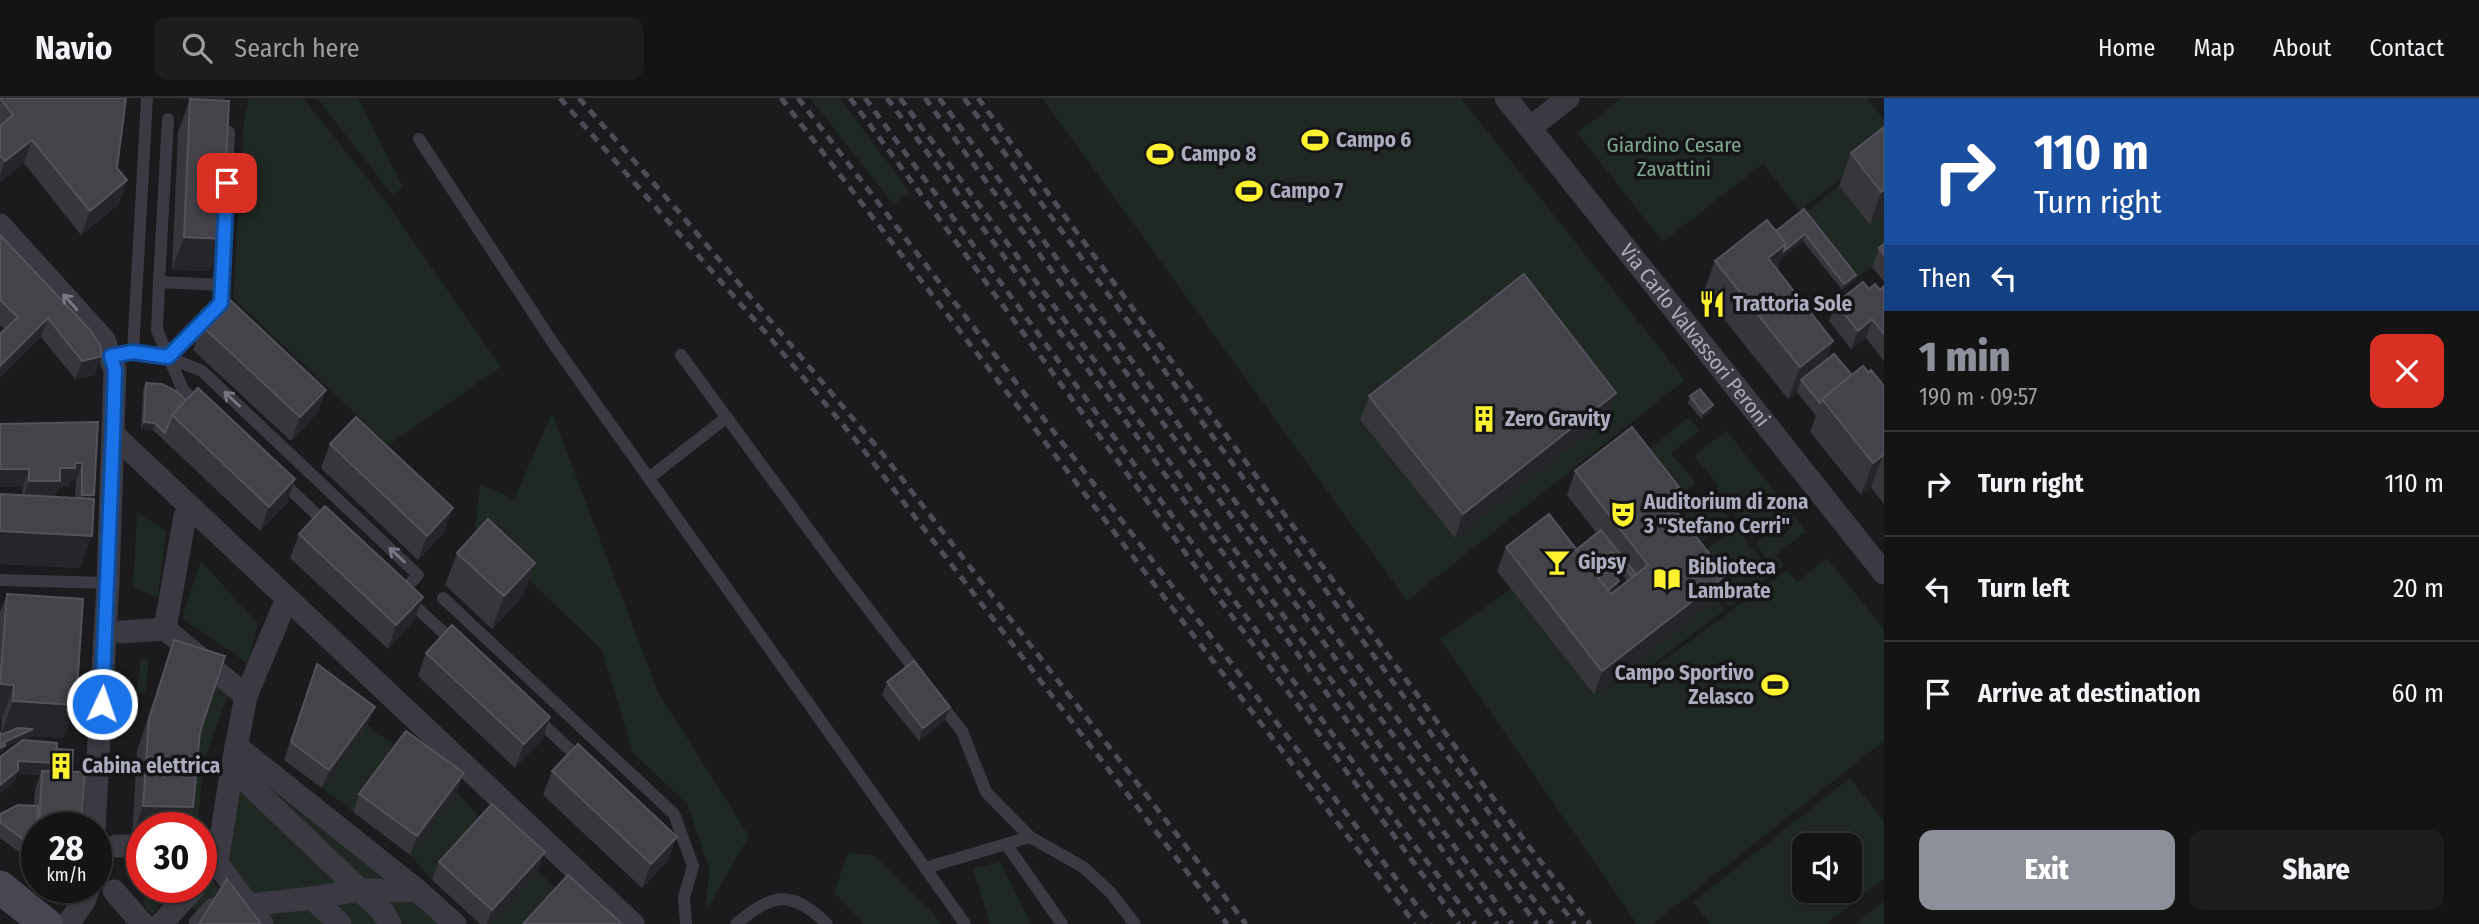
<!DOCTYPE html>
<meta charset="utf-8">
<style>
:root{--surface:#141415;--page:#1d1d1e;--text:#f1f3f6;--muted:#9d9ea0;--line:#333334;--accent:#8c9099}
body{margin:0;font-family:"Fira Sans Condensed",sans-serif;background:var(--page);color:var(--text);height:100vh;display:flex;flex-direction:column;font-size:26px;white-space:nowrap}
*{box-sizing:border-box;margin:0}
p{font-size:23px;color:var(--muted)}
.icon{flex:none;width:38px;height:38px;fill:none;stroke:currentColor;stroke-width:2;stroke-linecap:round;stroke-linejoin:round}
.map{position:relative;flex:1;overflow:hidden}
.drawer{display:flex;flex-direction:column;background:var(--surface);width:595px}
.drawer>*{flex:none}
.hud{background:#1a4fa0;color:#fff;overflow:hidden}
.controls{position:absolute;left:1792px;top:735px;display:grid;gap:14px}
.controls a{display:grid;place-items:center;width:70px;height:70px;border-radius:14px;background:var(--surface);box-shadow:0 2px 5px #0004,0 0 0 2px var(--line);font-size:35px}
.speed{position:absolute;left:21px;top:714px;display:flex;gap:14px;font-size:35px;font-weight:700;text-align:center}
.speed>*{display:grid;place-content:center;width:91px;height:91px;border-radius:50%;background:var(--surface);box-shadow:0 2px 5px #0004,0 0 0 2px var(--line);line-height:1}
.speed small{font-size:18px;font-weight:400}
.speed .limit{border:10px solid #d22;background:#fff;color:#111}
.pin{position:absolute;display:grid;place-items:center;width:60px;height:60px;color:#fff;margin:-30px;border-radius:14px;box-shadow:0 4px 10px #0006}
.me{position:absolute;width:77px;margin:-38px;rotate:3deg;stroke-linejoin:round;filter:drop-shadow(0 0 5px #0008)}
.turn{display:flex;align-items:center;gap:24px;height:147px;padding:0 35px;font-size:32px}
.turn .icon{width:91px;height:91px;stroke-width:2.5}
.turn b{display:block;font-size:49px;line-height:60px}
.then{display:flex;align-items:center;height:66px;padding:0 35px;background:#0003;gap:14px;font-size:26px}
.round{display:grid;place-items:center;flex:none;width:74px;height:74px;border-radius:14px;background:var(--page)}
.headline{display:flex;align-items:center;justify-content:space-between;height:119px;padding:0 35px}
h1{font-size:42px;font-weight:800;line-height:52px;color:var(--accent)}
.cta{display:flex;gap:14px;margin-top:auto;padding:14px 35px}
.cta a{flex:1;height:80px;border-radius:14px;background:var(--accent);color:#fff;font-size:28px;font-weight:800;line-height:80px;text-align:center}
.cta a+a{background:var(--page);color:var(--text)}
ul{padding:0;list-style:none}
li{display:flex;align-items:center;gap:21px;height:105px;padding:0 35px;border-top:2px solid var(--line)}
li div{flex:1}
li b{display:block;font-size:26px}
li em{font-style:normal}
header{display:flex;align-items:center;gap:42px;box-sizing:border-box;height:98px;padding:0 35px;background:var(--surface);border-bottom:2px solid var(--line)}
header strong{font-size:33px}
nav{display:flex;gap:38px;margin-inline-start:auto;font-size:24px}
.search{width:490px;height:63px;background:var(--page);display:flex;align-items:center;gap:18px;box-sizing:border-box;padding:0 24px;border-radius:14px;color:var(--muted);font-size:26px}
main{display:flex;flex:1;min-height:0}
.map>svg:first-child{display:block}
.green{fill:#1f2823;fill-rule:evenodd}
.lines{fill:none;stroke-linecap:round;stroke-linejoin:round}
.lane{stroke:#3b3a42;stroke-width:12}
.street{stroke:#3b3a42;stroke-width:23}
.secondary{stroke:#494852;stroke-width:33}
.rail{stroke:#4e4d57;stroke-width:5;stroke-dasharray:9 7;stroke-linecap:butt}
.wall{fill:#37363b;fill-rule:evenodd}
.shaded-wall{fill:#262529}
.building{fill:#434349;stroke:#54535b;stroke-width:2}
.oneway{stroke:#797986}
.route-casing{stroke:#114b97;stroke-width:18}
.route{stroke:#1a73e8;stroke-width:12}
.labels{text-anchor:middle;stroke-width:7;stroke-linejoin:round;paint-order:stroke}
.poi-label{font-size:21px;font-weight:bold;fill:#abacbd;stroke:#151518;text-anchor:start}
.park-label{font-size:21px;fill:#81a98f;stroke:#151518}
.street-label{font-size:21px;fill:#abacbd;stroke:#151518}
</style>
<header>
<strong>Navio</strong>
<div class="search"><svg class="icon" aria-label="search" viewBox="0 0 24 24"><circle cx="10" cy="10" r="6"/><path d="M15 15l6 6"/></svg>Search here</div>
<nav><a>Home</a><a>Map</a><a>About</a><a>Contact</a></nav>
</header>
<main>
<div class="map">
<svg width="1884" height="826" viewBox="0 0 1884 826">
<rect width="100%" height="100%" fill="#1b1a1c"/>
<!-- green -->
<g class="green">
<path d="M249,0H303L384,101L501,269L390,346L383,342L233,200L244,19Z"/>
<path d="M317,0H358L403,89L393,98Z"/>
<path d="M810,0H840L910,95L894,107Z"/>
<path d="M1042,0H1461L1685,282L1407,503Z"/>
<path d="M1621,0H1867L1884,22V47L1800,113L1763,66L1663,144L1577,35Z"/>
<path d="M1839,88L1884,116V159L1854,183L1802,117Z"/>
<path d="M552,315L658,594L749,738L706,813L709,770L687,706L633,655L602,552L475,430L480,386L514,401Z"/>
<path d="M1689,319L1699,333L1671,355L1696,385L1673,404L1633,364Z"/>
<path d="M1726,332L1806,433L1776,457L1784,468L1776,474L1755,445L1772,431L1780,440L1790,431L1780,418L1752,440L1716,391L1719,388L1694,358Z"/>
<path d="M1710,395L1731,422L1686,456L1666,431Z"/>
<path d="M137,414L166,433L158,500L133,489Z"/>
<path d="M1736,429L1773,476L1729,509L1693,462Z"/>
<path d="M1827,460L1884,531V643L1653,826H1637L1440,541L1511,491L1594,597L1717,501L1725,512L1652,567L1653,570L1787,472L1797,484Z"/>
<path d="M201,463L258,525L248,566L182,520Z"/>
<path d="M141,560L149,562L145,595L136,594Z"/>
<path d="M174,564L230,591L203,666L198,730H183Z"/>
<path d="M368,627L399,651L353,714L322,690Z"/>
<path d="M236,648L455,826H262L217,765Z"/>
<path d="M1850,680L1884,723V780L1826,826H1710L1693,804ZM1850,747V793H1804V747Z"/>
<path d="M457,694L485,725L432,782L410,757Z"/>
<path d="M848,755L877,758L930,811L941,826H864L834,794Z"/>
<path d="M1000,764L1031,826H990L973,771Z"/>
<path d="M538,773L561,795L533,826H489Z"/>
<path d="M211,781L227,800L197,814L189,803Z"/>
<path d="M145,789H170L153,817L144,808Z"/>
<path d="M1884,803V826H1855Z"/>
</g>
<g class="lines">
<!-- lane -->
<g class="lane">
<path d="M419,41L555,248L965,826"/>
<path d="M159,184L168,21"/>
<path d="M133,254L147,0"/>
<path d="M681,257L840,474L919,577"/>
<path d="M111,258C147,252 169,259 202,273L418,477L401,495L398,492"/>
<path d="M168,259L221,205L229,34"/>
<path d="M200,308L183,292L157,232L159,184L222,187"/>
<path d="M649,380L727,319"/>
<path d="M280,382L328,427"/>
<path d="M0,482L108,485"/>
<path d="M406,500L457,547"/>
<path d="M443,500L674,716L693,768L684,799L686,826"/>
<path d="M938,603L962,633L986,694L1030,739L1083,769L1110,794L1135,826"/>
<path d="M535,619L583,664"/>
<path d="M1006,746L1062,826"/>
<path d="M925,770L1030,739"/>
<path d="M736,826C773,795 791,791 827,826"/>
</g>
<!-- street -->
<g class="street">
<path id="s1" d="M1506,0L1884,475"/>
<path d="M1530,30L1568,0"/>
<path d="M0,127L104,242L115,272L108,485L94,730"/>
<path d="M113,336L633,826"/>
<path d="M165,531L185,418"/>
<path d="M122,534L165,531L246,598L232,670L217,765L262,826"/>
<path d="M246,598L283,510"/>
<path d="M236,648L418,793L455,826"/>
<path d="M232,670L383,814L390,826"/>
<path d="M116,748H142"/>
<path d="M114,793L143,826"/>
<path d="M312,800L340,826"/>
<path d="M68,826L84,803L89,789"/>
<path d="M161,826L195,789"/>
<path d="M200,826L214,811L312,800L360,792L418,793"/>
</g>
<!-- secondary -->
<path class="secondary" d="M0,789L46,826"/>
<!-- rail -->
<g class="rail">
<path d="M560,0L766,235L859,346L1227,826"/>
<path d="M579,0L678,113L882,355L1246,826"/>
<path d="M781,0L1415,826"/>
<path d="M798,0L1431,826"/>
<path d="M850,0L1459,826"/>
<path d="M865,0L1403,732L1475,826"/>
<path d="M887,0L1497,826"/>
<path d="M900,0L1512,826"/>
<path d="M925,0L1352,583L1537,826"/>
<path d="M939,0L1290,478L1552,826"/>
<path d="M964,0L1518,754L1575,826"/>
<path d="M978,0L1527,746L1590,826"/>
</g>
</g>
<!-- wall -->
<g class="wall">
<path d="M0,0L117,70L119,106L81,137L24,65L0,84Z"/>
<path d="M177,0H225L210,173L172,172L178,34L190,1Z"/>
<path d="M1884,29V116L1870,127L1839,88L1851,55Z"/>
<path d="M1804,111L1856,177L1854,183L1842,192L1803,143L1781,160L1777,172L1833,243L1826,262L1852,277L1869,275L1884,288V406L1871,389L1861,397L1810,334L1816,318L1797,294L1788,301L1703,195L1715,163L1776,133Z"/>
<path d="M0,137L95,277L75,281L41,239L5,231L0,227Z"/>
<path d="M1884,146V184L1872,169L1879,150Z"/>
<path d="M1884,188V263L1866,240L1851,251L1829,223L1836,205L1869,191L1880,192Z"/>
<path d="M202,228L326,292L317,315L291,343L193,252Z"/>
<path d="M146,285L186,302L295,381L287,405L260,433L153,332L141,331L143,292Z"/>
<path d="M1616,295L1608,319L1455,440L1360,322L1369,298Z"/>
<path d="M1690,298L1711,314L1701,321L1688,305Z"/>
<path d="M98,324L93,401L80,470L0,466V396L22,397L23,389H0ZM71,383H76L75,400L55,399L59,389H69Z"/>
<path d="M330,346L444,434L418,462L321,370Z"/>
<path d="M1575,373L1679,389L1671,412L1717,501L1594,597L1497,473L1506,449L1576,452L1597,436L1567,397ZM1609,460L1627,483L1611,496L1610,495L1617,490L1619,483L1598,480L1593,473Z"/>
<path d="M1777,422L1785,430L1780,434L1775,428Z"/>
<path d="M299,436L423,499L414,523L388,551L290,460Z"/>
<path d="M457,455L524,497L492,531L445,487Z"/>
<path d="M7,496L64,640L31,638L4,649L3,654L1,637L4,636H1L2,620H0V514Z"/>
<path d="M174,542L193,709L186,730H142L132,741L137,653Z"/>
<path d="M426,555L550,619L542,642L515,670L418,578Z"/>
<path d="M317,566L368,627L322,690L284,662Z"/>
<path d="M887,584L945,622L919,643L882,597Z"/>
<path d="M56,651L71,674L80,730H37V762L32,764L0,740V716L34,708L35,692L40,677L17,676L14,684L0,659Z"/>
<path d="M552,673L668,762L642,790L543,697Z"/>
<path d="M464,675L457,694L410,757L353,714L359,696Z"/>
<path d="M439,764L538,773L489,826H480L432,782Z"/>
</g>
<!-- shaded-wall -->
<g class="shaded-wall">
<path d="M177,0H225L224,3Z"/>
<path d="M32,42L24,65L0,84V78L5,63Z"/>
<path d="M127,82L119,106L81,137L90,113Z"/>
<path d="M1884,92V116L1870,127L1881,94Z"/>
<path d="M1805,136L1803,143L1781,160L1774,178L1768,160L1786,146Z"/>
<path d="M184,139L222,141L210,173L172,172Z"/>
<path d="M1856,177L1854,183L1842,192L1844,186Z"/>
<path d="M48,220L41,239L0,280V268Z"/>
<path d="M1872,221L1866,240L1851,251L1858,233Z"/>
<path d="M1833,243L1821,275L1801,282L1797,294L1788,301L1800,269Z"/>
<path d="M102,258L95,277L75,281L82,263Z"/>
<path d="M326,292L317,315L291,343L300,319Z"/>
<path d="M1616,295L1608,319L1455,440L1463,416Z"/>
<path d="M1713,307L1711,314L1701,321L1703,315Z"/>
<path d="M144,324L155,325L153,332L141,331Z"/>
<path d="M1883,357L1871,389L1861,397L1873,365Z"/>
<path d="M75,365H82L76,383H71L69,389H59L54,402H22L29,383Z"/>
<path d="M0,371H29L23,389H0Z"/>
<path d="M295,381L287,405L260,433L269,409Z"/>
<path d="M1679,389L1670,412L1652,427L1660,403Z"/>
<path d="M82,397H94L88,415H75Z"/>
<path d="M453,410L444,434L418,462L427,438Z"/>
<path d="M1788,424L1785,430L1780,434L1782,428Z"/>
<path d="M0,433L92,438L80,470L0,466Z"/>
<path d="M1612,454L1609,460L1580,483L1582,477Z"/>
<path d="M535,465L524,497L492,531L504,498Z"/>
<path d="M1726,477L1717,501L1594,597L1602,573Z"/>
<path d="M1619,483L1617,490L1605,499L1607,493Z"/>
<path d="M423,499L414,523L388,551L396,527Z"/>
<path d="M0,586L14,587L2,620H0Z"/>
<path d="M13,603L76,607L64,640L31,638L4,649L3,654L0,655V650L4,644L20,637L1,636Z"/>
<path d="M375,609L368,627L322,690L329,672Z"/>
<path d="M950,609L945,622L919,643L923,630Z"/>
<path d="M550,619L542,642L515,670L524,646Z"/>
<path d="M18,663L56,665L72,672L70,678L42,673L40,677L17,676L14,684L0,696V687Z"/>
<path d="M464,675L457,694L410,757L417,738Z"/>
<path d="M143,708L193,709L186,730H142V741H132Z"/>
<path d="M677,739L668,762L642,790L651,766Z"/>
<path d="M37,751V762L32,764Z"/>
<path d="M545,754L538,773L489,826H487L492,812Z"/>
</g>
<!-- building -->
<g class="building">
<path d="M0,0H126L117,70L127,82L90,113L32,42L5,63L0,57V28L13,17Z"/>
<path d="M190,1L229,3L222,141L184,139Z"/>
<path d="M1884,29V92L1881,94L1851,55Z"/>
<path d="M1804,111L1856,177L1844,186L1805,136L1784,153L1786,146L1776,133Z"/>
<path d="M1767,122L1786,146L1768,160L1833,243L1800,269L1715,163Z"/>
<path d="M0,137L90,232L100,247L102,258L82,263L48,220L0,268V236L18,219L0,202Z"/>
<path d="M1884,146V157L1879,150Z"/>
<path d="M1524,176L1616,295L1463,416L1369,298Z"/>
<path d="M1863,184L1869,191L1875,186L1880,192L1884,188V236L1872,221L1858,233L1836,205Z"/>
<path d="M228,200L326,292L300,319L202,228Z"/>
<path d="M1834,256L1852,277L1822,301L1820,305L1801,282Z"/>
<path d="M1863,268L1869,275L1871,272L1884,288V358L1883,357L1873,365L1822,301Z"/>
<path d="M146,285L162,286L176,293L186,302L172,317L165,335L155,325L144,324Z"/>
<path d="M198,290L295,381L269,409L172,317Z"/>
<path d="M1700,291L1713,307L1703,315L1690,298Z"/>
<path d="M356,319L453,410L427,438L330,346Z"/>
<path d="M98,324L94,397H82V365H75V370H60V383H29V371H0V326Z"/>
<path d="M1632,329L1679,389L1660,403L1667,411L1669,410L1673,415L1676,413L1726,477L1602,573L1506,449L1549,416L1611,496L1648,467L1575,373Z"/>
<path d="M0,396L94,401L92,438L0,433Z"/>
<path d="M325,408L423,499L396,527L299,436Z"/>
<path d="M1783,417L1788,424L1782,428L1777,422Z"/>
<path d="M488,421L535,465L504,498L457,455Z"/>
<path d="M1601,432L1636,476L1632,479L1612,454L1591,470L1576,452Z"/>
<path d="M1610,471L1619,483L1608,492L1598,480Z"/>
<path d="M7,496L83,501L76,607L13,603L14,587L0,586Z"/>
<path d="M452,527L550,619L524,646L426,555Z"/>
<path d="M174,542L225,558L200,634L193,709L143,708L149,621Z"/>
<path d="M914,563L950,609L923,630L887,584Z"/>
<path d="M317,566L375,609L329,672L291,644Z"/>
<path d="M18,630L33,631L4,644L5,648L0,650V634L1,637Z"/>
<path d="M406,633L464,675L417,738L359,696Z"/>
<path d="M23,642L57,645L56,665L18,663V672L0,687V659Z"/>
<path d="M578,646L677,739L651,766L552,673Z"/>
<path d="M56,651L73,652L72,672L53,671L56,665Z"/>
<path d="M42,673L85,674L81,726L75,730H39Z"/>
<path d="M492,706L545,754L492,812L439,764Z"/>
<path d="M18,707L38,708L36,751L0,724V716Z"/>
<path d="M568,777L621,825L620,826H523Z"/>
<path d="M227,781L261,826H199Z"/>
</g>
<!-- one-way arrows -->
<defs><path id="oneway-shaft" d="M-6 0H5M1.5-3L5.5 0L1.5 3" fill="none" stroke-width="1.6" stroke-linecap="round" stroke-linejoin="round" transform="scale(1.75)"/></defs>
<g class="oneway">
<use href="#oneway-shaft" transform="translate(70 204) rotate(-132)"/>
<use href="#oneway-shaft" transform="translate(232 301) rotate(-137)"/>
<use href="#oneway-shaft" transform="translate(397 457) rotate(-137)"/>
</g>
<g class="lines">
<defs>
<path id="route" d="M102,606L113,337L115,272L111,258L133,254L168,259L221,205L227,85"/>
</defs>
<!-- route casing -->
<use href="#route" class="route-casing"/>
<!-- route -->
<use href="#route" class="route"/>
</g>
<!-- icons -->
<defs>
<symbol id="stadium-bare" viewBox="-9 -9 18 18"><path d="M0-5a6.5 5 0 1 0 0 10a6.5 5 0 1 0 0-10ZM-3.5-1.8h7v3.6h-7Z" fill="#fff32f" stroke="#151518" stroke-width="2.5" paint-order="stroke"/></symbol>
<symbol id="restaurant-bare" viewBox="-9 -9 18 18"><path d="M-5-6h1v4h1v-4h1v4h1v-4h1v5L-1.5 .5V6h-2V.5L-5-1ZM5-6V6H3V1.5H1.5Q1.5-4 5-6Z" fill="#fff32f" stroke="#151518" stroke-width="2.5" paint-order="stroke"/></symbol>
<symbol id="building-bare" viewBox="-9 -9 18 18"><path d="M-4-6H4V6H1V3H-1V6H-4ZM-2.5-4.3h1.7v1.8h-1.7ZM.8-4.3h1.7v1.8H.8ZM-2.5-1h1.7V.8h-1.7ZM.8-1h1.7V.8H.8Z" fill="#fff32f" stroke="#151518" stroke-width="2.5" paint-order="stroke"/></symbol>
<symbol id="theatre-bare" viewBox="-9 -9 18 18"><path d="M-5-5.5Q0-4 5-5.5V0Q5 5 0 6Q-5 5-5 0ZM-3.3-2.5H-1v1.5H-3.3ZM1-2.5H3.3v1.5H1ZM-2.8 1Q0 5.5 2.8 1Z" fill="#fff32f" stroke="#151518" stroke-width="2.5" paint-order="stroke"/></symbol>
<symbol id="bar-bare" viewBox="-9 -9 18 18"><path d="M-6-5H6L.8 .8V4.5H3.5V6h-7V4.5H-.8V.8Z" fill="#fff32f" stroke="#151518" stroke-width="2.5" paint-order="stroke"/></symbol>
<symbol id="library-bare" viewBox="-9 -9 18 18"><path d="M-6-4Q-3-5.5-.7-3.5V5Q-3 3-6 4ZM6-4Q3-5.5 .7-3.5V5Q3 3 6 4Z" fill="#fff32f" stroke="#151518" stroke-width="2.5" paint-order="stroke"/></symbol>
</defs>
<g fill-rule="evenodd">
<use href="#stadium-bare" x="1296" y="23" width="38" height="38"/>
<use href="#stadium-bare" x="1141" y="37" width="38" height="38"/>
<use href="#stadium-bare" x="1230" y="74" width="38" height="38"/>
<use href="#restaurant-bare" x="1693" y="187" width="38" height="38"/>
<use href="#building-bare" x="1465" y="302" width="38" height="38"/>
<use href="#theatre-bare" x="1604" y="397" width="38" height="38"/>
<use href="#bar-bare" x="1538" y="445" width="38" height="38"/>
<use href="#library-bare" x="1648" y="462" width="38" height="38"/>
<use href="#stadium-bare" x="1756" y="568" width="38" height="38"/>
<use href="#building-bare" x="42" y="649" width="38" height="38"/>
</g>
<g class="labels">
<!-- poi labels -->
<g class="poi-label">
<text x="1336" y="49">Campo 6</text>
<text x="1181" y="63">Campo 8</text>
<text x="1270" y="100">Campo 7</text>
<text x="1733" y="213">Trattoria Sole</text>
<text x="1505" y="328">Zero Gravity</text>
<text x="1644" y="411">Auditorium di zona<tspan x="1644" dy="24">3 "Stefano Cerri"</tspan></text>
<text x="1578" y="471">Gipsy</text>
<text x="1688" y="476">Biblioteca<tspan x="1688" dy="24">Lambrate</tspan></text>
<text x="1754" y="582" text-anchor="end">Campo Sportivo<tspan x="1754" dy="24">Zelasco</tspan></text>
<text x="82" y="675">Cabina elettrica</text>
</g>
<!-- park labels -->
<g class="park-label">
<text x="1674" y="54">Giardino Cesare<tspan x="1674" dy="24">Zavattini</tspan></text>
</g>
<!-- street labels -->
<g class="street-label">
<text dy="7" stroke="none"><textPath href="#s1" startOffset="303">Via Carlo Valvassori Peroni</textPath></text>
</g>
</g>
</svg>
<div class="controls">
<a><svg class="icon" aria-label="sound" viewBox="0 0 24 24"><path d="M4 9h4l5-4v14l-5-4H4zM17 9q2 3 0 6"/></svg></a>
</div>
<div class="speed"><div>28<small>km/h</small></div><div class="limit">30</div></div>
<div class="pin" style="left:227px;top:85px;background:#d93025"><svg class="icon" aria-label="arrive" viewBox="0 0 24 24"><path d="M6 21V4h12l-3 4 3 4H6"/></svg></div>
<svg class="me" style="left:102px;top:606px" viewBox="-20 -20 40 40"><circle r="17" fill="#1a73e8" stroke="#fff" stroke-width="3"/><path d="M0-11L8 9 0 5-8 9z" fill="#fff"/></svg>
</div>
<section class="drawer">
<div class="hud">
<div class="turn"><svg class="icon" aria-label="right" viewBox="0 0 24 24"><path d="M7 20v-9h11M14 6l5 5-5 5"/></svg><div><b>110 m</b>Turn right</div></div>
<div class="then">Then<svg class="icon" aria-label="left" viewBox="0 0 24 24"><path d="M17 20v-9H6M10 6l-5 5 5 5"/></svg></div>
</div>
<div class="headline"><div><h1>1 min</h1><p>190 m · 09:57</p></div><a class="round" style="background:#d93025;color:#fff"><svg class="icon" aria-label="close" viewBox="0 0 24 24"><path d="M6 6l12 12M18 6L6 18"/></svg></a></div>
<ul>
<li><svg class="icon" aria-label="right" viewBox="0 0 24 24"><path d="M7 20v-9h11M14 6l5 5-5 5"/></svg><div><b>Turn right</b></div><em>110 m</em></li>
<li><svg class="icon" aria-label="left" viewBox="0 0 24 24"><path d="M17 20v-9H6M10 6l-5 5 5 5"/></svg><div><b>Turn left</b></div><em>20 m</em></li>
<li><svg class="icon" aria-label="arrive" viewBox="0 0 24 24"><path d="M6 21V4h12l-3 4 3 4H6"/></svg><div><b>Arrive at destination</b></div><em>60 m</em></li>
</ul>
<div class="cta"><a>Exit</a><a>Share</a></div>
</section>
</main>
